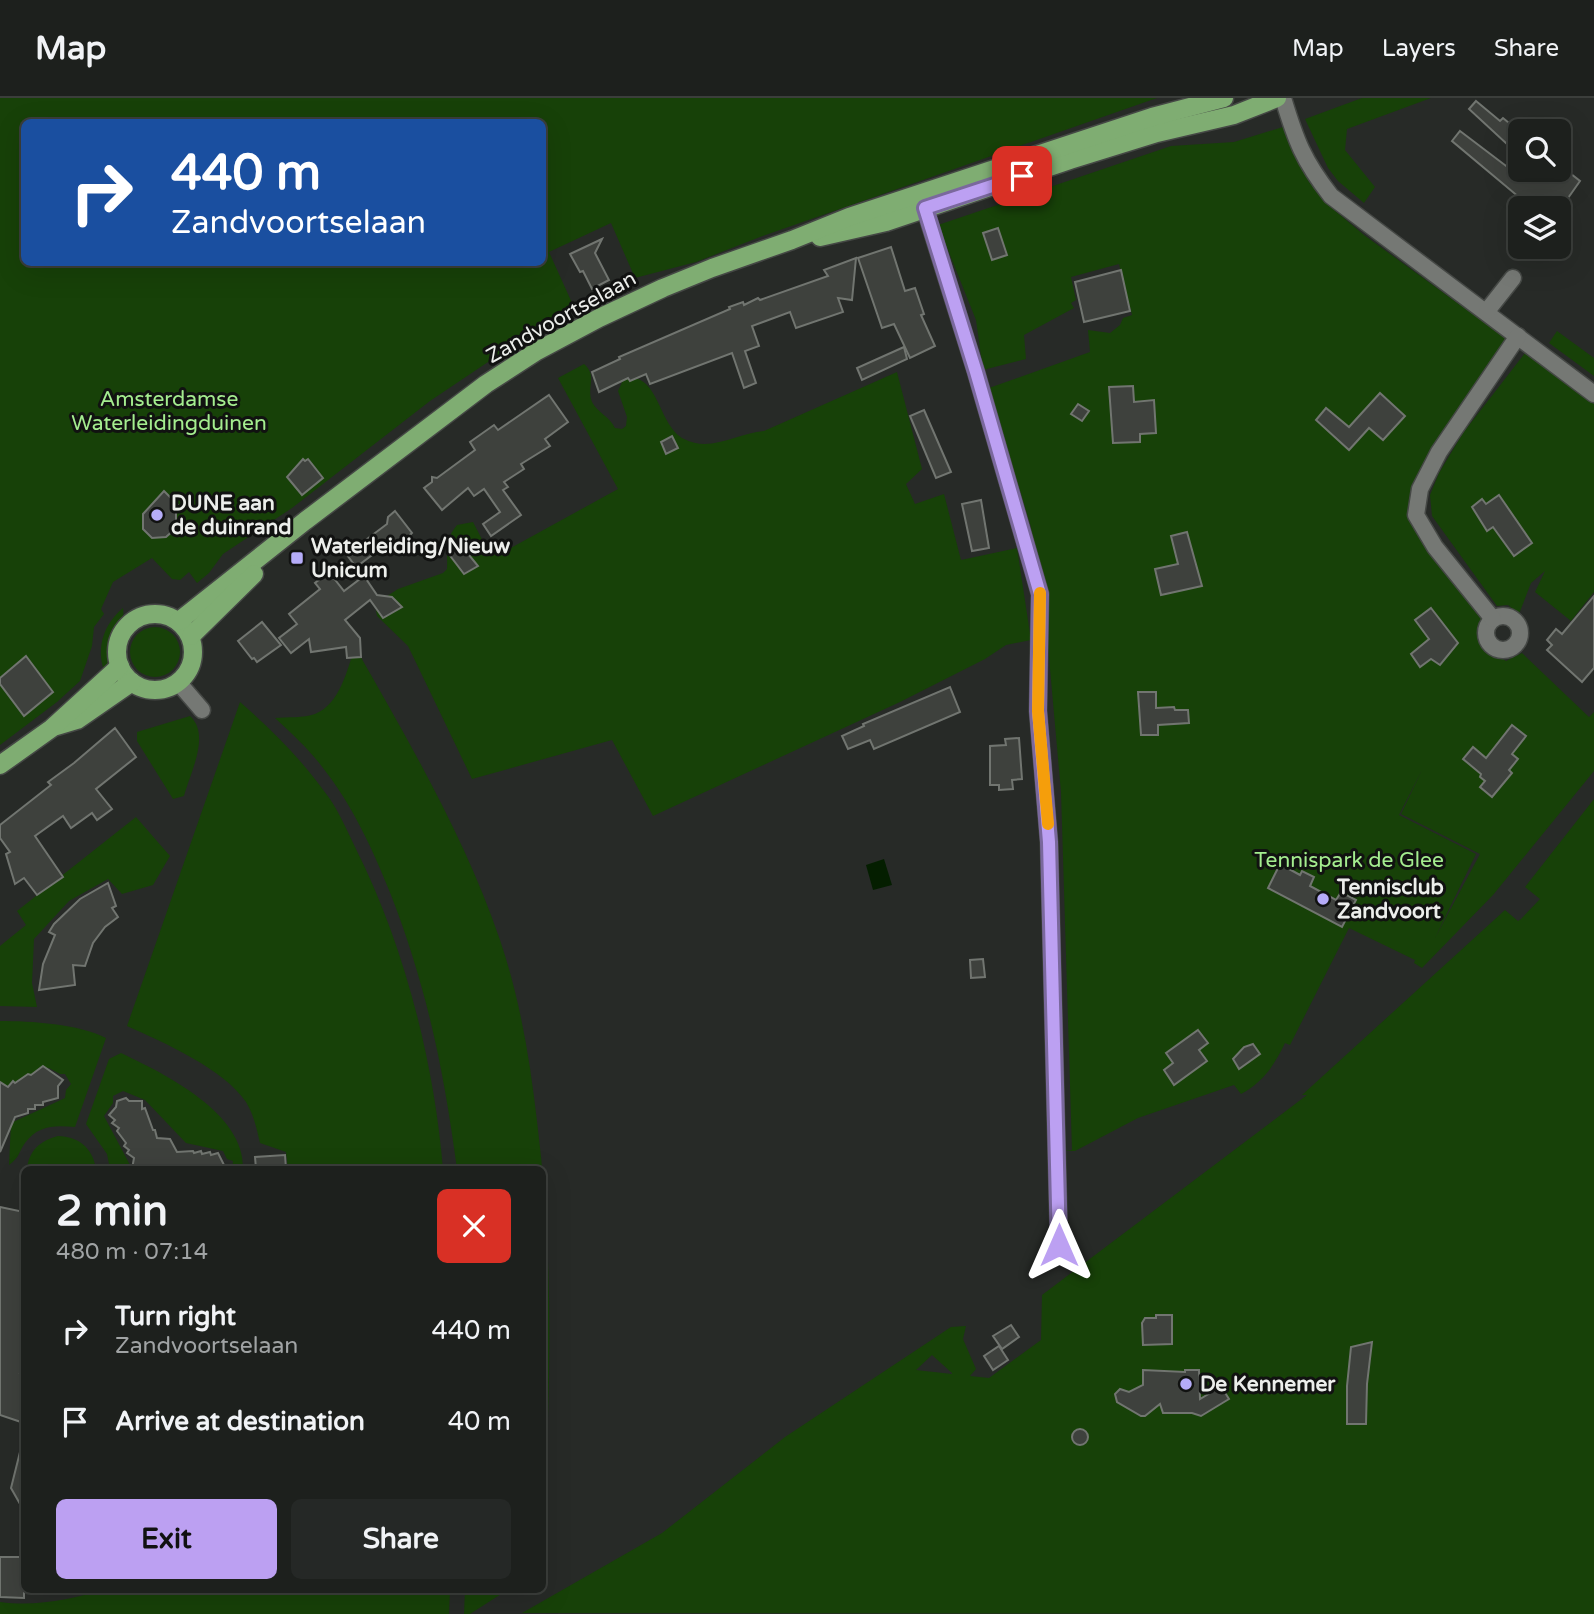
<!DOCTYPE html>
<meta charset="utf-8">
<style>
:root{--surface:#1d201d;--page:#252826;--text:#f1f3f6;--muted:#a0a3a4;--line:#3b3e3b;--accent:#bca0f2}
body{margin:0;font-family:"Varela Round",sans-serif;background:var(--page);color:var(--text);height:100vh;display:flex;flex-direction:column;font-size:26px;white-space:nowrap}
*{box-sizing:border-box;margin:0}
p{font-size:23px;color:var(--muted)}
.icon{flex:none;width:38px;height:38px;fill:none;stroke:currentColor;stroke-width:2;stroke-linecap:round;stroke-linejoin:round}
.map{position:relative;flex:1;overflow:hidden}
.side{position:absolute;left:21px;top:1068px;width:525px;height:427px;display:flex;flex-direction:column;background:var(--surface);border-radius:10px;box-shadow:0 7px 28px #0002,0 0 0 2px var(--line)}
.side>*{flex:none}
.hud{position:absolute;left:21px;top:21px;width:525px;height:147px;border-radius:10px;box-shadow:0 7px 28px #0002,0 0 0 2px var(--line);background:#1a4fa0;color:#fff;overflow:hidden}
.buttons{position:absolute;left:1508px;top:21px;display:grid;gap:14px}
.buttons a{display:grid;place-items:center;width:63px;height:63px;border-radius:10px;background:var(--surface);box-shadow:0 7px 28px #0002,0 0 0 2px var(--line);font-size:35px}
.pin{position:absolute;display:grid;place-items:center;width:60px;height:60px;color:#fff;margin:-30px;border-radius:14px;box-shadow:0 4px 10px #0006}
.me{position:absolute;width:77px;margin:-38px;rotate:0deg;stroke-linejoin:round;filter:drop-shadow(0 0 5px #0008)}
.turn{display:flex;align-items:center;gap:24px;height:147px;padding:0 35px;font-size:32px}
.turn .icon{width:91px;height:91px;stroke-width:2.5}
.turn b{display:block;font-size:49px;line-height:60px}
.round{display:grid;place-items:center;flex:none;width:74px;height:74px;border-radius:10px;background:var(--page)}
.head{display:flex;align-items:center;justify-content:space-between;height:119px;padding:0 35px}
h1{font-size:42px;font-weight:700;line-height:52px}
.button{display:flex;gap:14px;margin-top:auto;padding:14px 35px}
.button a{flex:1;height:80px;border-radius:10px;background:var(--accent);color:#111;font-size:28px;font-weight:700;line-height:80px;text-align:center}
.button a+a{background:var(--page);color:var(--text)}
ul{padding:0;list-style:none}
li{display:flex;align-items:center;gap:21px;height:91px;padding:0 35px}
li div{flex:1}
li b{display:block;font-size:26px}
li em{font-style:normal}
header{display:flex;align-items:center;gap:42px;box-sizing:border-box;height:98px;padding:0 35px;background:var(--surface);border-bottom:2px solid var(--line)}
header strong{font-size:33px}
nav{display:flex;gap:38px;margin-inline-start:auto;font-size:24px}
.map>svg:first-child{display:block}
.green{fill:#174108;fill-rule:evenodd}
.water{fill:#041e00}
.building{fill:#3e413d;stroke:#717570;stroke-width:2}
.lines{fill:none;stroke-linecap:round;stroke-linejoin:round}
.minor-casing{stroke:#454845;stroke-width:19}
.major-casing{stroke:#454845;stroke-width:21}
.minor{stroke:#757874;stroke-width:16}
.major{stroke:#7fad72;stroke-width:18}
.route-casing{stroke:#7a689d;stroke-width:18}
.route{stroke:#bca0f2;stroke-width:12}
.slow{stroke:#f59e0b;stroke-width:12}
.poi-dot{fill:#b5acf8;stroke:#111211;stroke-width:2.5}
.labels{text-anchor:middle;stroke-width:6;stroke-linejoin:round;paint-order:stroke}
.street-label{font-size:21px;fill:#eceeeb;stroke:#111211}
.park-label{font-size:21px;fill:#a4ed8f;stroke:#111211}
.poi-label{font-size:21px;font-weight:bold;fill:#eceeeb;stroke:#111211;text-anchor:start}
</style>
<header>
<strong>Map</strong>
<nav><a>Map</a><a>Layers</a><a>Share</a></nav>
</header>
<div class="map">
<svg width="1594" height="1516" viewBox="0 0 1594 1516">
<rect width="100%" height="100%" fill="#272a27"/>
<!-- green -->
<g class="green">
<path d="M0,0H1157L760,139L696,164L635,180L611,125L549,154L573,207L430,303L292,410L223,456L209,475L197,485L189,474L180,482L172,481L152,460L113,484L101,511L104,516L94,529L92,548L80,583L57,604L0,647ZM24,24H542V164H24Z"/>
<path d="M1362,0H1431L1347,31L1345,52L1375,89L1364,105L1338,83L1328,70L1305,21Z"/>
<path d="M1283,29L1309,84L1333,111L1364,137L1511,244L1416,402L1485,520L1480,526C1480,545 1492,554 1506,563L1522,555L1589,619L1594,614V673L1493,797L1422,870L1414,865L1415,862L1349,830L1290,947L1285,945C1274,968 1263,984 1241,996L1234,987L1138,1020L1075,1053H1064L1072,1052L1061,694L1046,526L1031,429L989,290L1090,254L1088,232L1110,235L1120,227L1123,220L1132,217L1119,166L1071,179L1076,202L1071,205L1074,210L1024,237L1026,261L983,272L976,222L938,127L1171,48L1234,44ZM1422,672L1401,716L1480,756L1435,840L1476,756L1399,717Z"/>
<path d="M1557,233L1594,260V278L1549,245Z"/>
<path d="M1525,255L1594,306V494L1571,523L1535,494L1545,473L1531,485L1519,516L1508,507L1497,508L1432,418L1430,397L1439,375L1463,335Z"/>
<path d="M584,266C598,278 586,289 592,304C597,314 610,319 615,330L622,331L626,328L627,319L618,293L624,280C660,274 657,327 684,341C711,355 737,335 764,333L897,274L922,371L906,386L915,406L944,396L961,462L1017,450L1031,542L1006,547L985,561L900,604L653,718L612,642L472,681L408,548L377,518L375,506L398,491L443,475L447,471C448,450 443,445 457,427L473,424L486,449L498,457L618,391L558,280Z"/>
<path d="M123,510C125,523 119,527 114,538C109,550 113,561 104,572C96,549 104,526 123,510Z"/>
<circle cx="155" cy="554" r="25"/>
<path d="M355,549C409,644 465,739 500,842C520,901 530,962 537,1023C554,1159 551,1294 543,1429L542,1071H457C444,973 427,890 391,797C373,752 353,708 323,670C309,651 292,636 275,620C287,619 304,620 315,616C340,606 347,572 355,549Z"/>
<path d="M240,604C270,630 301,661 324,693C337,709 346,730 355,749C404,846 434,963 443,1071H288L286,1054L260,1045C257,1032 254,1017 246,1004C224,971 163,944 127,928Z"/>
<path d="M190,618C211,637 190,675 184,698L173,701L137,643V634Z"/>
<path d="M1594,701V1516L522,1515L662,1435L785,1339L951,1229L966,1228L963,1241L976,1271L970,1278L989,1280L1041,1242L1042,1197L1307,997H1302L1505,812L1518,823L1521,821L1540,801L1525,789ZM932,1257L952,1275V1276L916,1272Z"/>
<path d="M136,719L170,758L153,787L122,796L108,781L69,803L34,841L32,885L37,909L0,908V848L26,827L17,813Z"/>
<path d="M0,923C31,923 79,926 106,940L75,1029C55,1027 38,1027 25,1045C18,1055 20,1059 9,1067L11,1025L65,1000L66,992L71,986L65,976H60L49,970L0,991Z"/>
<path d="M121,955C165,976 245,1015 243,1071H232L233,1063L227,1061L223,1053L186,1045L145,1002L123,993L113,998V1005L104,1018L130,1067L127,1071H110L107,1056L86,1026L109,961Z"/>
<path d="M58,1038C79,1039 92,1049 96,1071H27C29,1052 40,1043 58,1038Z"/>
<path d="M107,1491H450L449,1516H0V1504C37,1509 72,1501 107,1491Z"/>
<path d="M465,1491H509L470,1516H464Z"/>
</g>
<!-- water -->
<path class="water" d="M884,761L892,787L873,792L866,767Z"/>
<!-- building -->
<g class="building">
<path d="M1476,3L1500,23L1503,20L1521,35V59L1469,11Z"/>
<path d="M1460,33L1518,77L1523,72H1566L1580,83L1561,110H1532L1452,43Z"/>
<path d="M998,130L1007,157L992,162L983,135Z"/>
<path d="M602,141L595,155L609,182L592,191L583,173L580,174L570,156Z"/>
<path d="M891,149L905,193L915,190L924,216L921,217L935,248L910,260L894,226L882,230L858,160Z"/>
<path d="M856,160L852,202L838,200L843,214L796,230L790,214L752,228L759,248L745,253L756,285L744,290L732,255L650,286L646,276L630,283L628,280L599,294L592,274L620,261L619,259L730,211L729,209L743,204L744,207L758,200L760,202L828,178L824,172Z"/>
<path d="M1121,172L1130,213L1084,224L1075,184Z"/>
<path d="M904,249L907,261L862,282L857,270Z"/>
<path d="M1133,288L1134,304L1154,302L1156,335L1140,336V344L1113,345L1109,289Z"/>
<path d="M1380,295L1405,318L1383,342L1369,330L1349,352L1316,322L1326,310L1349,329Z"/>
<path d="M549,297L568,324L545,341L550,348L521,366L524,371L504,384L508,389L503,392L521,417L491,438L483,426L500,414L484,391L474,398L468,390L442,412L424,390L432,384V379L437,380L475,352L470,344L494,327L498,332Z"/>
<path d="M1078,306L1089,313L1082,323L1071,316Z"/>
<path d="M924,312L951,374L936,380L910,318Z"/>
<path d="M672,338L678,350L666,356L661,344Z"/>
<path d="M303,361L305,363L308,361L323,380L302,397L287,379Z"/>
<path d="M164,393L181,410L176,415V430L166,439L152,440L143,431V416Z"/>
<path d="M1499,397L1532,445L1514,458L1493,429L1487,433L1472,409L1482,401L1486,406Z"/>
<path d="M981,402L989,450L972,453L962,406Z"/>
<path d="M395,413L412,435L409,438L415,447L403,457L396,448L392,452L387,446L356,469L344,453L357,443L359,447L387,426L388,419Z"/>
<path d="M1187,434L1202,488L1161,497L1155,471L1178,466L1171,438Z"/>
<path d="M460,446L478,468L464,476L448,455Z"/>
<path d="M329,474L344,493L364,478L377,497L392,499L402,509L383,520L370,502L345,522L360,540L361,559L347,560L346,549L311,554L309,541L291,555L279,540L297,526L289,516L320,491L315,485Z"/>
<path d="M1594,498V570L1582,584L1547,552L1552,547L1547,542L1556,531L1562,536Z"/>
<path d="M1431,510L1458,545L1440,567L1431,561L1420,569L1411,556L1429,541L1415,522Z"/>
<path d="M262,524L281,547L257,564L254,560L252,561L238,543Z"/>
<path d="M26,558L53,594L24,618L0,586V580Z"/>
<path d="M950,589L960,614L874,651L870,642L848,651L842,638L864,628L863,626Z"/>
<path d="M1138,594H1156V610L1174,609L1175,612H1188L1189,625L1158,627V637H1141Z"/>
<path d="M1512,627L1526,638L1512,656L1518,661L1509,672L1512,675L1492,699L1480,689L1485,683L1480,679L1481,676L1463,661L1473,649L1486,660Z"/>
<path d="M115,630L136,659L96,691L112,711L97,722L92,715L71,730L63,718L35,738L63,779L37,797L24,780L15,786L6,756L10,754L0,740V727L51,687L48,684L74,665Z"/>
<path d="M1019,640L1022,681L1012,682L1013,691L999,692V687H990V648L1006,647L1005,641Z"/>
<path d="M1280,766L1300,777L1302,773L1314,779L1310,788L1336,802L1341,794L1356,802L1342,829L1268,790Z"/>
<path d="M108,785L116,808L112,810L118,819L105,829L93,845L85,868L73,867L75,887L39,892L43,866L55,837L49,834L54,826L80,801Z"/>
<path d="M983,861L985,879L971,880L970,862Z"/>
<path d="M1198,932L1208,945L1199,952L1207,963L1174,987L1164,972L1173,965L1166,955Z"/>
<path d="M1253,946L1260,956L1239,971L1233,961L1244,949Z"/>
<path d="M43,968L63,982L58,988V1000L43,1004V1007H35V1011H28V1015L15,1019L0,1054V984L8,989L13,983L15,985L28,976L31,977Z"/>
<path d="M126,1000L129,1003H142V1011L145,1010L153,1032H155L157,1040L170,1041L177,1054L193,1053L194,1055L201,1053L202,1056L210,1054L211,1057L218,1055L226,1071H132L134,1060L127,1055L129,1052L124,1048L126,1045L117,1033L119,1030L112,1025L115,1022L109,1017L116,1009L117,1003Z"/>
<path d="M285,1057L286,1071H256L255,1059Z"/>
<path d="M0,1109L24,1114V1263L20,1275L24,1276V1325L0,1317Z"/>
<path d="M1156,1217H1172V1246L1143,1247L1142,1225L1145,1220H1156Z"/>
<path d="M1011,1227L1019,1239L1002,1251L993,1238Z"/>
<path d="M1372,1244L1367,1286L1366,1326H1347V1288L1351,1249Z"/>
<path d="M999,1248L1008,1262L993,1272L984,1258Z"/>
<path d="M1143,1272L1185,1274V1272H1199L1200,1301L1217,1291L1224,1293L1229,1301L1201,1318L1192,1315H1163L1160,1306L1145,1318H1141L1117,1304L1115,1296L1120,1291L1129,1294L1143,1287Z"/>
<circle cx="1080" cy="1339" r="8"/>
<path d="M20,1354H24V1413L11,1390Z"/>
<path d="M0,1459H24V1500L0,1499Z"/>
</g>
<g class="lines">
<defs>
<g id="minor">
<path d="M1283,0C1296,43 1303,62 1331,98L1594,296"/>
<path d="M921,98L976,274L1040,496L1038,613L1049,744L1059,1147"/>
<path d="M1487,213L1513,180"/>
<circle cx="1503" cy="535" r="17"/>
<path d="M1493,521L1435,449L1416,417L1420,391L1439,354L1518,238"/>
<path d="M178,584L202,612"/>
</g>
<g id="major">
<path d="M820,139L886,124L1070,62L1157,35L1234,17L1277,0"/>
<circle cx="155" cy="554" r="38"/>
<path d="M179,523L305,423L486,286L537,253L599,220L663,190L712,170L792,142L849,119L1152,19L1224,0"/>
<path d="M191,538L254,476"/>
<path d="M57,628L77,622L132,584"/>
<path d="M0,667L52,630L120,568"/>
</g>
</defs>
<!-- minor casing -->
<use href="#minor" class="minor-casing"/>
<!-- major casing -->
<use href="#major" class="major-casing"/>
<!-- minor -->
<use href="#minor" class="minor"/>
<!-- major -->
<use href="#major" class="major"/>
</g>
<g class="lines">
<defs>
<path id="route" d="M1022,78L925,110L976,274L1040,496L1038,613L1049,744L1059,1147"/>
</defs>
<!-- route casing -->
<use href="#route" class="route-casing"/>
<!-- route -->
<use href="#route" class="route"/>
<!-- slow -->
<path class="slow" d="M1040,495L1038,613L1048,726"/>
</g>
<!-- markers -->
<g class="poi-dot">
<circle cx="157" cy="417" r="7"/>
<rect x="290" y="453" width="14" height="14" rx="3.5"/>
<circle cx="1323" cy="801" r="7"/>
<circle cx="1186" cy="1286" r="7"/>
</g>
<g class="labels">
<!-- street labels -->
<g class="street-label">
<text transform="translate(561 219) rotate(-29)" y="7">Zandvoortselaan</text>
</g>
<!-- park labels -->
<g class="park-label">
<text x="169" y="308">Amsterdamse<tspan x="169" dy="24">Waterleidingduinen</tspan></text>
<text x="1349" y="769">Tennispark de Glee</text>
</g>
<!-- poi labels -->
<g class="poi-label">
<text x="171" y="412">DUNE aan<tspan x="171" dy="24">de duinrand</tspan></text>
<text x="311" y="455">Waterleiding/Nieuw<tspan x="311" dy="24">Unicum</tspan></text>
<text x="1337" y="796">Tennisclub<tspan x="1337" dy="24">Zandvoort</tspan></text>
<text x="1200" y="1293">De Kennemer</text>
</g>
</g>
</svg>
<div class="buttons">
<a><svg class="icon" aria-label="search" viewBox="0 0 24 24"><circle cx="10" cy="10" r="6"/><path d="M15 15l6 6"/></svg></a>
<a><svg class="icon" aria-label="layers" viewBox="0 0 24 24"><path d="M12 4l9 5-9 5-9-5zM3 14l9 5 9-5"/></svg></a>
</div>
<div class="pin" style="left:1022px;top:78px;background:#d93025"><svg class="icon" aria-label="arrive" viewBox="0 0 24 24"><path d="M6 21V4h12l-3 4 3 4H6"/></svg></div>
<svg class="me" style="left:1059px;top:1147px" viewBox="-20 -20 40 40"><path d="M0-17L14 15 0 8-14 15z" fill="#bca0f2" stroke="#fff" stroke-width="4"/></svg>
<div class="hud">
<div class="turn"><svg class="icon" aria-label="right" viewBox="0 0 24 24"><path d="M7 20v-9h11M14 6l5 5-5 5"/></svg><div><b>440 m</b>Zandvoortselaan</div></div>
</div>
<section class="side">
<div class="head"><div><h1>2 min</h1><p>480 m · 07:14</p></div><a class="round" style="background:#d93025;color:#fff"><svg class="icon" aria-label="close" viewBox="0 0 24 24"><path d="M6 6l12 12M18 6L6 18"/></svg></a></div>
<ul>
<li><svg class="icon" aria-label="right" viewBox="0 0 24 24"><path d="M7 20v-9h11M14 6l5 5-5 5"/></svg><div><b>Turn right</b><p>Zandvoortselaan</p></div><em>440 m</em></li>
<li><svg class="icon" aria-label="arrive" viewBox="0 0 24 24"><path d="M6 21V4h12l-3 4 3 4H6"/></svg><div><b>Arrive at destination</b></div><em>40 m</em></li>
</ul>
<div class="button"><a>Exit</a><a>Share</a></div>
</section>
</div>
